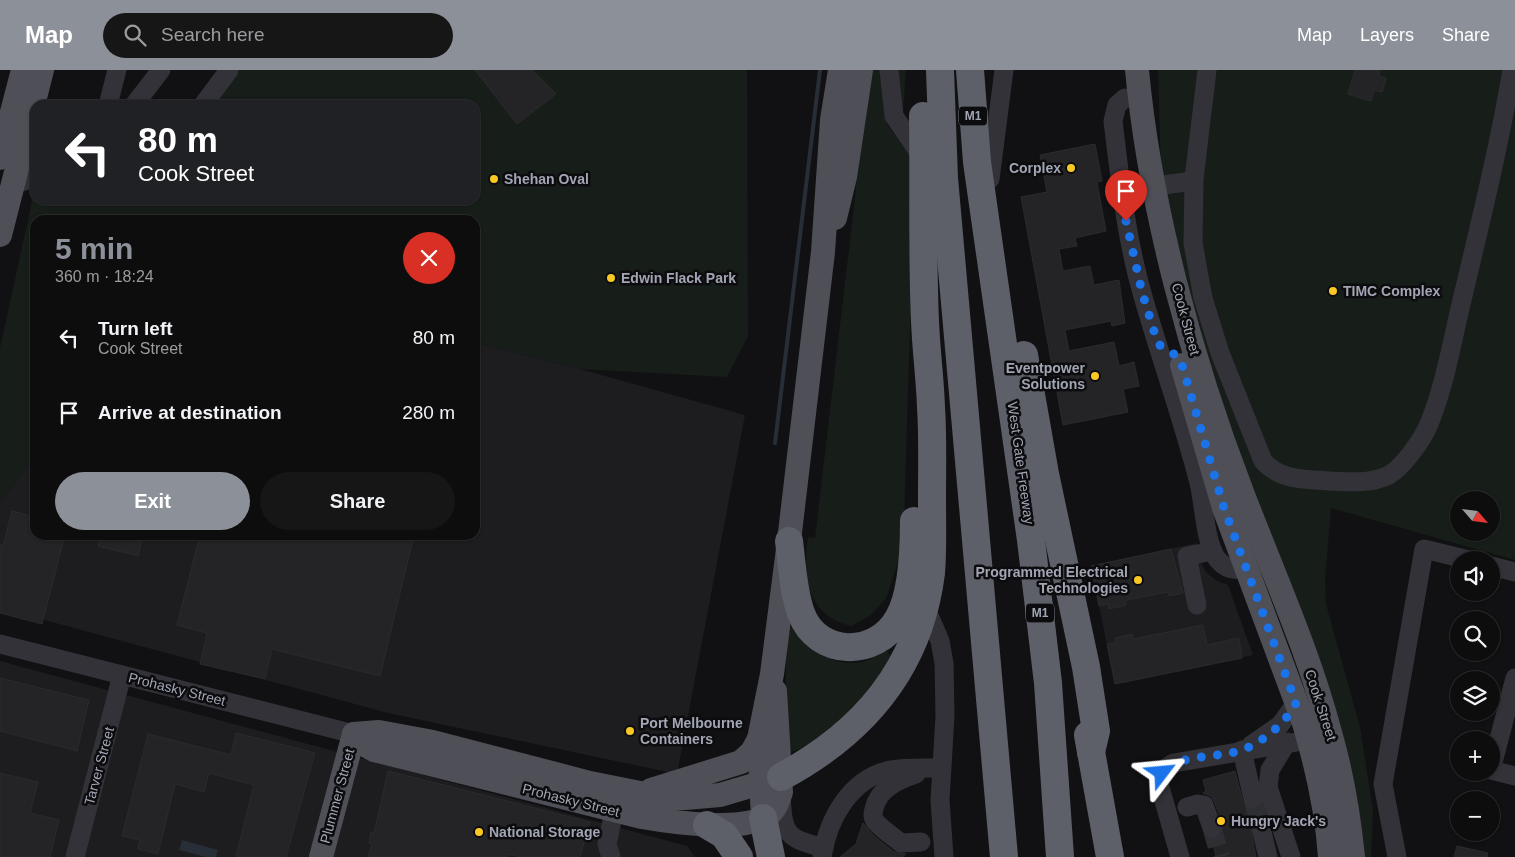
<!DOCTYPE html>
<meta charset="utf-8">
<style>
:root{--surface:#0d0d0e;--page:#161617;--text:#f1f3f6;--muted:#9a9c9e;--line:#2d2d2e;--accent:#8c9099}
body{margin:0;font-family:Helvetica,sans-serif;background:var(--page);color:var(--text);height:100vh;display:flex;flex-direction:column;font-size:19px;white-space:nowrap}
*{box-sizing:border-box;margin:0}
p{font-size:16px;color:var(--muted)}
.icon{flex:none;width:28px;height:28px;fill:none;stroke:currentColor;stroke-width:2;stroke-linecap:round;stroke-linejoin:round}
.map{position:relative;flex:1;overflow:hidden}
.drawer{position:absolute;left:30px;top:145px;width:450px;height:325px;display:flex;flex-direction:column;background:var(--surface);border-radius:15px;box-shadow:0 1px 4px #0004,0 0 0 1px var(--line)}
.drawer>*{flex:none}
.guide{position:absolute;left:30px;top:30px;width:450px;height:105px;border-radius:15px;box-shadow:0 1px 4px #0004,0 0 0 1px var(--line);background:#202124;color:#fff;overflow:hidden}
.needle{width:32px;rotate:118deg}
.buttons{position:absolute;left:1450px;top:421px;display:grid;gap:10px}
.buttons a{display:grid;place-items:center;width:50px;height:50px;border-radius:50%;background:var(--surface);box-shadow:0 1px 4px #0004,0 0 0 1px var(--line);font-size:25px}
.pin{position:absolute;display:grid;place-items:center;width:42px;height:42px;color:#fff;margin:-51px -21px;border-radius:50% 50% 50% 0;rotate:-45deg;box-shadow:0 0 5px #0007}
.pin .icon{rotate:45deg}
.me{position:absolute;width:55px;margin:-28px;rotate:61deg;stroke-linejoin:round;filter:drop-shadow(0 0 4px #0008)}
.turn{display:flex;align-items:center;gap:18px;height:105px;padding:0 25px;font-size:22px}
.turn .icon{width:65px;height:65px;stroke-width:2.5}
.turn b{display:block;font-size:35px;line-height:42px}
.round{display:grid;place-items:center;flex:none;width:52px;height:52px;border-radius:26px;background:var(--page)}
.headline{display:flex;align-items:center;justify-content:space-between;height:85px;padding:0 25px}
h1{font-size:30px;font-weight:800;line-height:38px;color:var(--accent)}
.primary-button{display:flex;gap:10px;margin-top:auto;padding:10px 25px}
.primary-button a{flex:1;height:58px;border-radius:30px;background:var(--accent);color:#fff;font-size:20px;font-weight:800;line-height:58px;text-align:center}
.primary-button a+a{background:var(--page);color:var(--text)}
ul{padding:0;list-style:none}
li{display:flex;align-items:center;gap:15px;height:75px;padding:0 25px}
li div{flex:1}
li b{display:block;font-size:19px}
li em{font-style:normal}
header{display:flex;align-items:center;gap:30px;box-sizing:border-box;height:70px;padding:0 25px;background:var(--accent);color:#fff}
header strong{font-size:24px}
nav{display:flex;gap:28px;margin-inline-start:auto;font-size:18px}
.search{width:350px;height:45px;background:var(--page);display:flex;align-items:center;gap:12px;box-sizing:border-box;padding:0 18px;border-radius:28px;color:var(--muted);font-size:19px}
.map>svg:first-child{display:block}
.built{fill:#1d1d20}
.green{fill:#171e19;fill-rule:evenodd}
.water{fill:#272e37}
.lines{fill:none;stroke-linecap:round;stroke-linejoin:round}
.stream{stroke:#272e37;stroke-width:4}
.building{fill:#242427;stroke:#2b2b2f}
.minor-tunnel{stroke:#2e2f33;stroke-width:19;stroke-dasharray:19 9;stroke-linecap:butt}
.minor{stroke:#323238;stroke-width:19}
.major{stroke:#4e4f57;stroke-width:24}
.highway{stroke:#5e6069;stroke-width:28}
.route{stroke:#1a73e8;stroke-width:9;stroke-dasharray:0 16.2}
.poi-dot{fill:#fac822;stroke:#0c0c0e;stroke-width:2}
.labels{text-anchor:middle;stroke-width:5;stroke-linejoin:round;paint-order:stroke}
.shield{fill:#0c0c0e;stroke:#757782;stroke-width:1}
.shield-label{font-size:12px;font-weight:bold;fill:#a2a5b4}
.poi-label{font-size:14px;font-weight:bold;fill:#a2a5b4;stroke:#0c0c0e;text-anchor:start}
.street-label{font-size:14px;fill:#a2a5b4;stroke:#0c0c0e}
</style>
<header>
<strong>Map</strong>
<div class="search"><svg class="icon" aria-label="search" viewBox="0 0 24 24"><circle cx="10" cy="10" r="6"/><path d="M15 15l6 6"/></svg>Search here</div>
<nav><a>Map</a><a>Layers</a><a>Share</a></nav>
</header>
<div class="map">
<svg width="1515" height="787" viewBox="0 0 1515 787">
<rect width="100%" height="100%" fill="#111113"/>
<!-- built -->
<g class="built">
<path d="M475,272L580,299L745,345L677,704L388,643L0,538V432L35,386V465H475Z"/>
<path d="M1197,473L1199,489L1206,502L1217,511L1228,515L1253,585L1115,614L1091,496Z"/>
<path d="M0,591L687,776L695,787H0Z"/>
</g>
<!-- green -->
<g class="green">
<path d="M237,0H747L748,266L727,307L580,299L475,272V150H35V386L0,432V278L31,136L35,108V130H475V35H212Z"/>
<path d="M868,0H883L887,54L915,92L904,452L901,484L886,528L871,545L851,556C807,545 802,507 808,467L815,468L855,128Z"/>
<path d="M894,0H906L903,43Z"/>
<path d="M1158,0H1515V490L1331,438L1325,510L1326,534L1360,657L1373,741L1371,787H1364L1358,733L1336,639L1194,270L1161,102ZM1459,430H1491V462H1459Z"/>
<path d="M792,557C810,578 834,600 865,591C872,589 880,584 886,580L893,589C872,620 827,677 788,682L786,679V560Z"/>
</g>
<!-- water -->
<path class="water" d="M182,770L218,780L216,787H206L179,780Z"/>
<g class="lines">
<!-- stream -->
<path class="stream" d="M775,373L820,0"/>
</g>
<!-- building -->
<g class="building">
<path d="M475,0H532L556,24L517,54Z"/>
<path d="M1355,0H1380L1379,6L1386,8L1382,22L1374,20L1371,31L1348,24Z"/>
<path d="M1095,74L1102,111L1097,112L1106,161L1075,168L1077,176L1059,179L1063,201L1090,196L1094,215L1119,210L1125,253L1112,256L1111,251L1065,260L1069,281L1114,272L1119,296L1134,292L1139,316L1123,319L1128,342L1063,355L1021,127L1047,122L1040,85Z"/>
<path d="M12,441L35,447V465H65L42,554L0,543V475L3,476Z"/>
<path d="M101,465H143L138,486L98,476Z"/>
<path d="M200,465H414L380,606L272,579L265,609L200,594L207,563L177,555Z"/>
<path d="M1171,479L1183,523L1169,526L1168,522L1126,530V535L1109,539L1108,534L1099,536L1091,496Z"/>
<path d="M1203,555L1207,575L1239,568L1242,588L1115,614L1107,574L1116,573L1115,568L1132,564L1133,569Z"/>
<path d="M0,608L89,630L77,681L0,661Z"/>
<path d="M236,663L315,683L286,787H236L254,715L209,703L204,722L175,714L158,784L138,779L140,770L122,766L148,664L231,685Z"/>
<path d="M388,701L590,752L580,787H520L507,784V787H368L372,774L369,773L371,762L374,763Z"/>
<path d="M1235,701L1244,736L1250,740L1260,738L1264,751L1255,754L1251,759L1256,787H1216L1212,769L1221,765L1223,755L1214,731L1211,726L1203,723L1206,721L1203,710Z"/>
<path d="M0,703L38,712L30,743L59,750L50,787H0Z"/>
<path d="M863,753L873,765L894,782L906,784L902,787H840L856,774Z"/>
<path d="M1457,776L1488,783L1487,787H1454Z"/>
</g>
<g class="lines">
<!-- minor-tunnel -->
<g class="minor-tunnel">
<path d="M1253,729L1262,762"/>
<path d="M1212,758L1220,787"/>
</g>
<!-- minor -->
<g class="minor">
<path d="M889,0L894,46L924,90"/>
<path d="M1207,0L1194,109L1193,173L1203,228L1220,283L1263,391C1281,411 1305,409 1330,411C1349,412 1371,414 1389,405C1403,397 1423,369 1429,354C1445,315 1452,271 1462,230C1480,154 1499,77 1512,0"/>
<path d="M1125,28L1117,35L1113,51C1120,109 1126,167 1142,223C1160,287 1183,349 1199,413C1204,433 1205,475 1218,490C1231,505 1243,499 1259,493"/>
<path d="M108,35L117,0"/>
<path d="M134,35L161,0"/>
<path d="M203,35L229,0"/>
<path d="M990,109L1004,0"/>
<path d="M13,115L35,107"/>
<path d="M1155,116L1186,112L1194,109"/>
<path d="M1491,496L1515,502"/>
<path d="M1197,535L1187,486L1213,481"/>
<path d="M925,536L940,571L944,593L945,646L940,730L944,787"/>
<path d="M0,574L354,664"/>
<path d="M1515,608L1491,700L1515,706"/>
<path d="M1287,672L1270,700L1268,717L1291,787"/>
<path d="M1251,675L1280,655L1296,633"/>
<path d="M1242,680L1253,729"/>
<path d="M916,704C898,710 878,719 874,739C873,743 872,747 875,751C881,759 893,766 901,773L921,772"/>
<path d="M781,723C783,763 784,768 824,778"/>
<path d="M1187,737L1198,734L1204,735L1212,758"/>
<path d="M1262,762L1268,787"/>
<path d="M75,787L122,605"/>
<path d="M611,787L607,774L617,728"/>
<path d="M822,787C828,749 850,709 890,700C907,697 924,698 941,698"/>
<path d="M1180,787L1160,717C1159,705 1163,698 1174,693L1320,668"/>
<path d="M1397,787L1383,714L1424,479L1469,490"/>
</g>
<!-- major -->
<g class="major">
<path d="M1137,0C1150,139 1192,292 1242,422C1273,503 1309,582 1331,666C1342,705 1349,746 1353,787"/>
<path d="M0,88L23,0"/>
<path d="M835,148L845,107L861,0"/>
<path d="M0,165L42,0"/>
<path d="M1182,295L1224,438L1304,653C1317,697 1327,741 1330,787"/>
<path d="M354,664L361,673L374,680L642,747C670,752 745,763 768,745C776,739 778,731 781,722L775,621"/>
<path d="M354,664L379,662L433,672L590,713L665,728H685L720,725L774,709"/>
<path d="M651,720L741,692L752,682L759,669"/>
<path d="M763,748L759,669L772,604L789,471L823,182L832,50L840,0"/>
<path d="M321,787L354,664"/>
</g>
<!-- highway -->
<g class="highway">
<path d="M940,0L944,108L1004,787"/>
<path d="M970,0L977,92L1031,470L1048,613L1060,787"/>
<path d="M1024,285L1045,404L1086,597L1096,661L1091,682"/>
<path d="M789,471C792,494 793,521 801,543C817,587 876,588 898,549C913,524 914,479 914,451"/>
<path d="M1088,665L1110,787"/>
<path d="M781,707C863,663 919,599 931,503C933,478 932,453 932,428C932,398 933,367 931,337C930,308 926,279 925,251C922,183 924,114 923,46"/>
<path d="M763,748L771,787"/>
<path d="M707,755L724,765L739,787"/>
</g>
</g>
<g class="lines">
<!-- route -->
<path class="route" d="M1126,151L1142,222L1158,274L1180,288L1224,438L1296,633C1286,653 1263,672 1242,680C1220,688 1176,684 1162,703"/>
</g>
<!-- markers -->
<g class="poi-dot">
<circle cx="1071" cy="98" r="5"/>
<circle cx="494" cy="109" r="5"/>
<circle cx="611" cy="208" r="5"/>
<circle cx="1333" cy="221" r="5"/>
<circle cx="1095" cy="306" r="5"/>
<circle cx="1138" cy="510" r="5"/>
<circle cx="630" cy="661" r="5"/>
<circle cx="1221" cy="751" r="5"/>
<circle cx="479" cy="762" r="5"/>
</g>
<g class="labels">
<!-- shield labels -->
<g class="shield">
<rect x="959" y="36.5" width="28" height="19" rx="4"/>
<rect x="1026" y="533.5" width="28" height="19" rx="4"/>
</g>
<g class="shield-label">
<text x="973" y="50">M1</text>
<text x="1040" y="547">M1</text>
</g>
<!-- poi labels -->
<g class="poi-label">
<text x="1061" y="103" text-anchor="end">Corplex</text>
<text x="504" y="114">Shehan Oval</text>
<text x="621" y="213">Edwin Flack Park</text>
<text x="1343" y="226">TIMC Complex</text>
<text x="1085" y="303" text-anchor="end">Eventpower<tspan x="1085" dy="16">Solutions</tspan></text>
<text x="1128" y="507" text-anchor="end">Programmed Electrical<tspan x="1128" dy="16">Technologies</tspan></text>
<text x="640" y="658">Port Melbourne<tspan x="640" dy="16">Containers</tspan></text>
<text x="1231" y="756">Hungry Jack's</text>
<text x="489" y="767">National Storage</text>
</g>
<!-- street labels -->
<g class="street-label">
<text transform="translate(1186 249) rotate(75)" y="5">Cook Street</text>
<text transform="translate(1021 393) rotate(82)" y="5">West Gate Freeway</text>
<text transform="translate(177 619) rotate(14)" y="5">Prohasky Street</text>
<text transform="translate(1321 635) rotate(72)" y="5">Cook Street</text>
<text transform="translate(99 696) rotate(-75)" y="5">Tarver Street</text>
<text transform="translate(337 726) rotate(-75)" y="5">Plummer Street</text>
<text transform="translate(571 730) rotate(14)" y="5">Prohasky Street</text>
</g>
</g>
</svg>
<div class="buttons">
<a><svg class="needle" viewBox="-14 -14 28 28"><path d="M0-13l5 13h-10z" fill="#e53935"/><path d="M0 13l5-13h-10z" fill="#9a9c9e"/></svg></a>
<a><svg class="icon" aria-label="sound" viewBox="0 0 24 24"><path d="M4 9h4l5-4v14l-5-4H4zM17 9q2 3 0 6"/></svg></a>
<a><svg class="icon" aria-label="search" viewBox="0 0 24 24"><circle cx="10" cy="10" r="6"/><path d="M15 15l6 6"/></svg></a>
<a><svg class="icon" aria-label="layers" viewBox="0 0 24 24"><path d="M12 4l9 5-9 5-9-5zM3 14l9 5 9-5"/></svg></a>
<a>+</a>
<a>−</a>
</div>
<div class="pin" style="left:1126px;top:151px;background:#d93025"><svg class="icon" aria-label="arrive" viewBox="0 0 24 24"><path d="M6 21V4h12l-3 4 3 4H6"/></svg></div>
<svg class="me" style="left:1162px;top:703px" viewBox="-20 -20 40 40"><path d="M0-17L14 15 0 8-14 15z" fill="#1a73e8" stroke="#fff" stroke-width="4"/></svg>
<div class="guide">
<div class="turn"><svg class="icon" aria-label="left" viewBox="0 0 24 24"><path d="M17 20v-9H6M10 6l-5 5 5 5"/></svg><div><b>80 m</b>Cook Street</div></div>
</div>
<section class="drawer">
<div class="headline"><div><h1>5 min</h1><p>360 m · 18:24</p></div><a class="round" style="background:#d93025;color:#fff"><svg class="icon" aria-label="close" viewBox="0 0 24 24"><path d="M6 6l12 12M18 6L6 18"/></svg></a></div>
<ul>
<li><svg class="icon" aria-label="left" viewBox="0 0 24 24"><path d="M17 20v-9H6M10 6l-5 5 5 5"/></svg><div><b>Turn left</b><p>Cook Street</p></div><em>80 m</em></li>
<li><svg class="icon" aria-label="arrive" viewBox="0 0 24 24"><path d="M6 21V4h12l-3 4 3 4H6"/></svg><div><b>Arrive at destination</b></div><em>280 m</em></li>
</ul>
<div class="primary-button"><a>Exit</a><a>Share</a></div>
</section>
</div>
